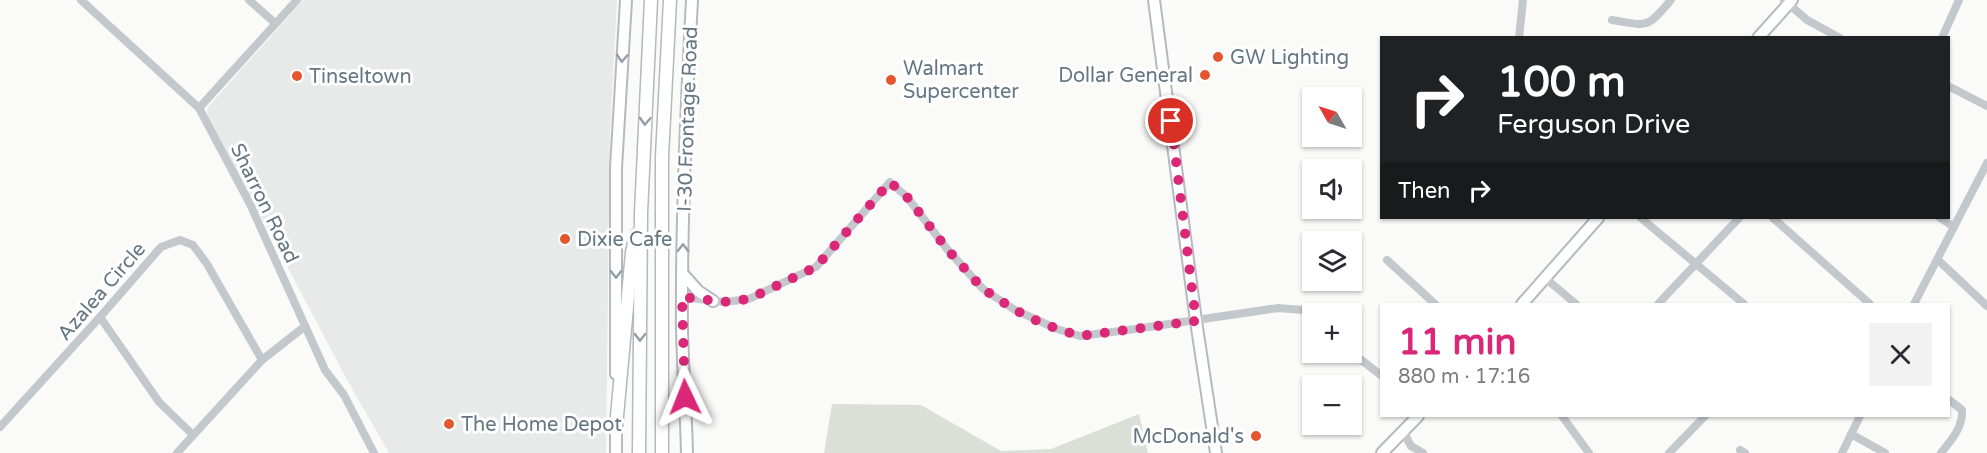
<!DOCTYPE html>
<meta charset="utf-8">
<style>
:root{--surface:#fff;--page:#f2f2f3;--text:#2b2b33;--muted:#7c7c81;--accent:#db2777}
body{margin:0;font-family:"Varela Round",sans-serif;background:var(--page);color:var(--text);height:100vh;display:flex;flex-direction:column;font-size:22px;white-space:nowrap}
*{box-sizing:border-box;margin:0}
p{font-size:20px;color:var(--muted)}
.icon{flex:none;width:33px;height:33px;fill:none;stroke:currentColor;stroke-width:2;stroke-linecap:round;stroke-linejoin:round}
.map{position:relative;flex:1;overflow:hidden}
.side{position:absolute;left:1380px;top:303px;width:570px;height:114px;display:flex;flex-direction:column;background:var(--surface);border-radius:0px;box-shadow:0 2px 4px #0004}
.side>*{flex:none}
.banner{position:absolute;left:1380px;top:36px;width:570px;height:183px;border-radius:0px;box-shadow:0 2px 4px #0004;background:#202124;color:#fff;overflow:hidden}
.needle{width:39px;rotate:309deg}
.buttons{position:absolute;left:1302px;top:87px;display:grid;gap:12px}
.buttons a{display:grid;place-items:center;width:60px;height:60px;border-radius:0px;background:var(--surface);box-shadow:0 2px 4px #0004;font-size:30px}
.pin{position:absolute;display:grid;place-items:center;width:51px;height:51px;color:#fff;margin:-26px;border:3px solid #fff;border-radius:50%;box-shadow:0 2px 6px #0007}
.me{position:absolute;width:66px;margin:-33px;rotate:358deg;stroke-linejoin:round;filter:drop-shadow(0 0 4px #0008)}
.turn{display:flex;align-items:center;gap:21px;height:126px;padding:0 18px;font-size:27px}
.turn .icon{width:78px;height:78px;stroke-width:2.5}
.turn b{display:block;font-size:42px;line-height:51px}
.then{display:flex;align-items:center;height:57px;padding:0 18px;background:#0003;gap:12px;font-size:22px}
.round{display:grid;place-items:center;flex:none;width:63px;height:63px;border-radius:0px;background:var(--page)}
.headline{display:flex;align-items:center;justify-content:space-between;height:102px;padding:0 18px}
h1{font-size:36px;font-weight:800;line-height:45px;color:var(--accent)}
.map>svg:first-child{display:block}
.built{fill:#e8e9e9}
.green{fill:#dadfd7}
.lines{fill:none;stroke-linecap:round;stroke-linejoin:round}
.major-casing{stroke:#b5babe;stroke-width:14}
.highway-casing{stroke:#b4b9bd;stroke-width:15}
.minor{stroke:#c3c8cc;stroke-width:8}
.major{stroke:#fff;stroke-width:10}
.highway{stroke:#fff;stroke-width:12}
.oneway{stroke:#939fa8}
.route{stroke:#db2777;stroke-width:10;stroke-dasharray:0 18}
.poi-dot{fill:#e4572e;stroke:#fff;stroke-width:2}
.labels{text-anchor:middle;stroke-width:6;stroke-linejoin:round;paint-order:stroke}
.poi-label{font-size:20px;fill:#657683;stroke:#fff;text-anchor:start}
.street-label{font-size:20px;fill:#657683;stroke:#fff}
</style>
<div class="map">
<svg width="1987" height="453" viewBox="0 0 1987 453">
<rect width="100%" height="100%" fill="#fafaf8"/>
<!-- built -->
<path class="built" d="M303,0H617L610,134L606,453H389L346,378L207,114L208,107Z"/>
<!-- green -->
<path class="green" d="M832,404L921,405L1001,451L1051,449L1139,414L1148,453H824Z"/>
<g class="lines">
<defs>
<g id="major">
<path d="M1154,0L1196,321L1216,453"/>
<path d="M1758,38L1792,0"/>
<path d="M683,274L698,291L713,301"/>
<path d="M1522,304L1598,218"/>
<path d="M616,374V168L626,0"/>
<path d="M616,453V420"/>
<path d="M687,453C686,412 683,371 682,329C681,219 686,110 692,0"/>
<path d="M1382,453L1418,416"/>
</g>
<g id="highway">
<path d="M616,427L632,252L636,235"/>
<path d="M639,453L641,213L651,0"/>
<path d="M662,453V157L670,0"/>
</g>
</defs>
<!-- major casing -->
<use href="#major" class="major-casing"/>
<!-- highway casing -->
<use href="#highway" class="highway-casing"/>
<!-- minor -->
<g class="minor">
<path d="M81,0L199,108L250,204L325,370L344,395L374,453"/>
<path d="M249,0L275,23"/>
<path d="M1784,0L1807,20L1840,38"/>
<path d="M1612,20C1649,26 1646,29 1671,0"/>
<path d="M1519,38L1523,0"/>
<path d="M1942,38L1959,0"/>
<path d="M1948,86L1987,106"/>
<path d="M199,108L297,0"/>
<path d="M1641,218L1744,304"/>
<path d="M1773,218L1870,304"/>
<path d="M1940,218L1954,227"/>
<path d="M1387,260L1435,304"/>
<path d="M1938,260L1987,306"/>
<path d="M1545,278L1576,304"/>
<path d="M682,297L724,302L749,299L816,267L890,182L907,197L947,249L983,289L1015,310L1057,329L1080,336L1128,330L1278,308L1303,310L1312,318"/>
<path d="M1658,304L1739,218"/>
<path d="M1914,304L1987,163"/>
<path d="M100,317L159,402L193,435"/>
<path d="M1351,352L1382,376"/>
<path d="M1562,416L1589,453"/>
<path d="M0,427L100,317L161,247L180,240L193,245L207,264L262,360"/>
<path d="M1403,431L1411,446L1423,453"/>
<path d="M1851,434L1885,453"/>
<path d="M1740,450L1745,453"/>
<path d="M177,453L262,360L304,327"/>
<path d="M1669,453L1705,416"/>
<path d="M1842,453L1860,416"/>
<path d="M1941,453C1951,440 1963,428 1962,410L1948,399"/>
</g>
<!-- major -->
<use href="#major" class="major"/>
<!-- highway -->
<use href="#highway" class="highway"/>
</g>
<!-- one-way arrows -->
<defs><path id="oneway-chevron" d="M-2-3.5L2.5 0L-2 3.5" fill="none" stroke-width="1.6" stroke-linecap="round" stroke-linejoin="round" transform="scale(1.5)"/></defs>
<g class="oneway">
<use href="#oneway-chevron" transform="translate(622 58) rotate(93)"/>
<use href="#oneway-chevron" transform="translate(645 121) rotate(93)"/>
<use href="#oneway-chevron" transform="translate(683 248) rotate(-90)"/>
<use href="#oneway-chevron" transform="translate(616 274) rotate(90)"/>
<use href="#oneway-chevron" transform="translate(640 337) rotate(91)"/>
</g>
<g class="lines">
<!-- route -->
<path class="route" d="M685,397L682,297L724,302L749,299L816,267L890,182L908,198L947,249L983,289L1015,310L1033,319L1057,329L1080,336L1196,321L1171,121"/>
</g>
<!-- markers -->
<g class="poi-dot">
<circle cx="1218" cy="57" r="6"/>
<circle cx="1205" cy="75" r="6"/>
<circle cx="297" cy="76" r="6"/>
<circle cx="891" cy="80" r="6"/>
<circle cx="565" cy="239" r="6"/>
<circle cx="449" cy="424" r="6"/>
<circle cx="1256" cy="436" r="6"/>
</g>
<g class="labels">
<!-- poi labels -->
<g class="poi-label">
<text x="1230" y="64">GW Lighting</text>
<text x="903" y="75">Walmart<tspan x="903" dy="23">Supercenter</tspan></text>
<text x="1193" y="82" text-anchor="end">Dollar General</text>
<text x="309" y="83">Tinseltown</text>
<text x="577" y="246">Dixie Cafe</text>
<text x="461" y="431">The Home Depot</text>
<text x="1244" y="443" text-anchor="end">McDonald's</text>
</g>
<!-- street labels -->
<g class="street-label">
<text transform="translate(687 119) rotate(-88)" y="7">I-30 Frontage Road</text>
<text transform="translate(265 203) rotate(64)" y="7">Sharron Road</text>
<text transform="translate(101 291) rotate(-49)" y="7">Azalea Circle</text>
</g>
</g>
</svg>
<div class="buttons">
<a><svg class="needle" viewBox="-14 -14 28 28"><path d="M0-13l5 13h-10z" fill="#e53935"/><path d="M0 13l5-13h-10z" fill="#7c7c81"/></svg></a>
<a><svg class="icon" aria-label="sound" viewBox="0 0 24 24"><path d="M4 9h4l5-4v14l-5-4H4zM17 9q2 3 0 6"/></svg></a>
<a><svg class="icon" aria-label="layers" viewBox="0 0 24 24"><path d="M12 4l9 5-9 5-9-5zM3 14l9 5 9-5"/></svg></a>
<a>+</a>
<a>−</a>
</div>
<div class="pin" style="left:1171px;top:121px;background:#d93025"><svg class="icon" aria-label="arrive" viewBox="0 0 24 24"><path d="M6 21V4h12l-3 4 3 4H6"/></svg></div>
<svg class="me" style="left:685px;top:397px" viewBox="-20 -20 40 40"><path d="M0-17L14 15 0 8-14 15z" fill="#db2777" stroke="#fff" stroke-width="4"/></svg>
<div class="banner">
<div class="turn"><svg class="icon" aria-label="right" viewBox="0 0 24 24"><path d="M7 20v-9h11M14 6l5 5-5 5"/></svg><div><b>100 m</b>Ferguson Drive</div></div>
<div class="then">Then<svg class="icon" aria-label="right" viewBox="0 0 24 24"><path d="M7 20v-9h11M14 6l5 5-5 5"/></svg></div>
</div>
<section class="side">
<div class="headline"><div><h1>11 min</h1><p>880 m · 17:16</p></div><a class="round"><svg class="icon" aria-label="close" viewBox="0 0 24 24"><path d="M6 6l12 12M18 6L6 18"/></svg></a></div>
</section>
</div>
